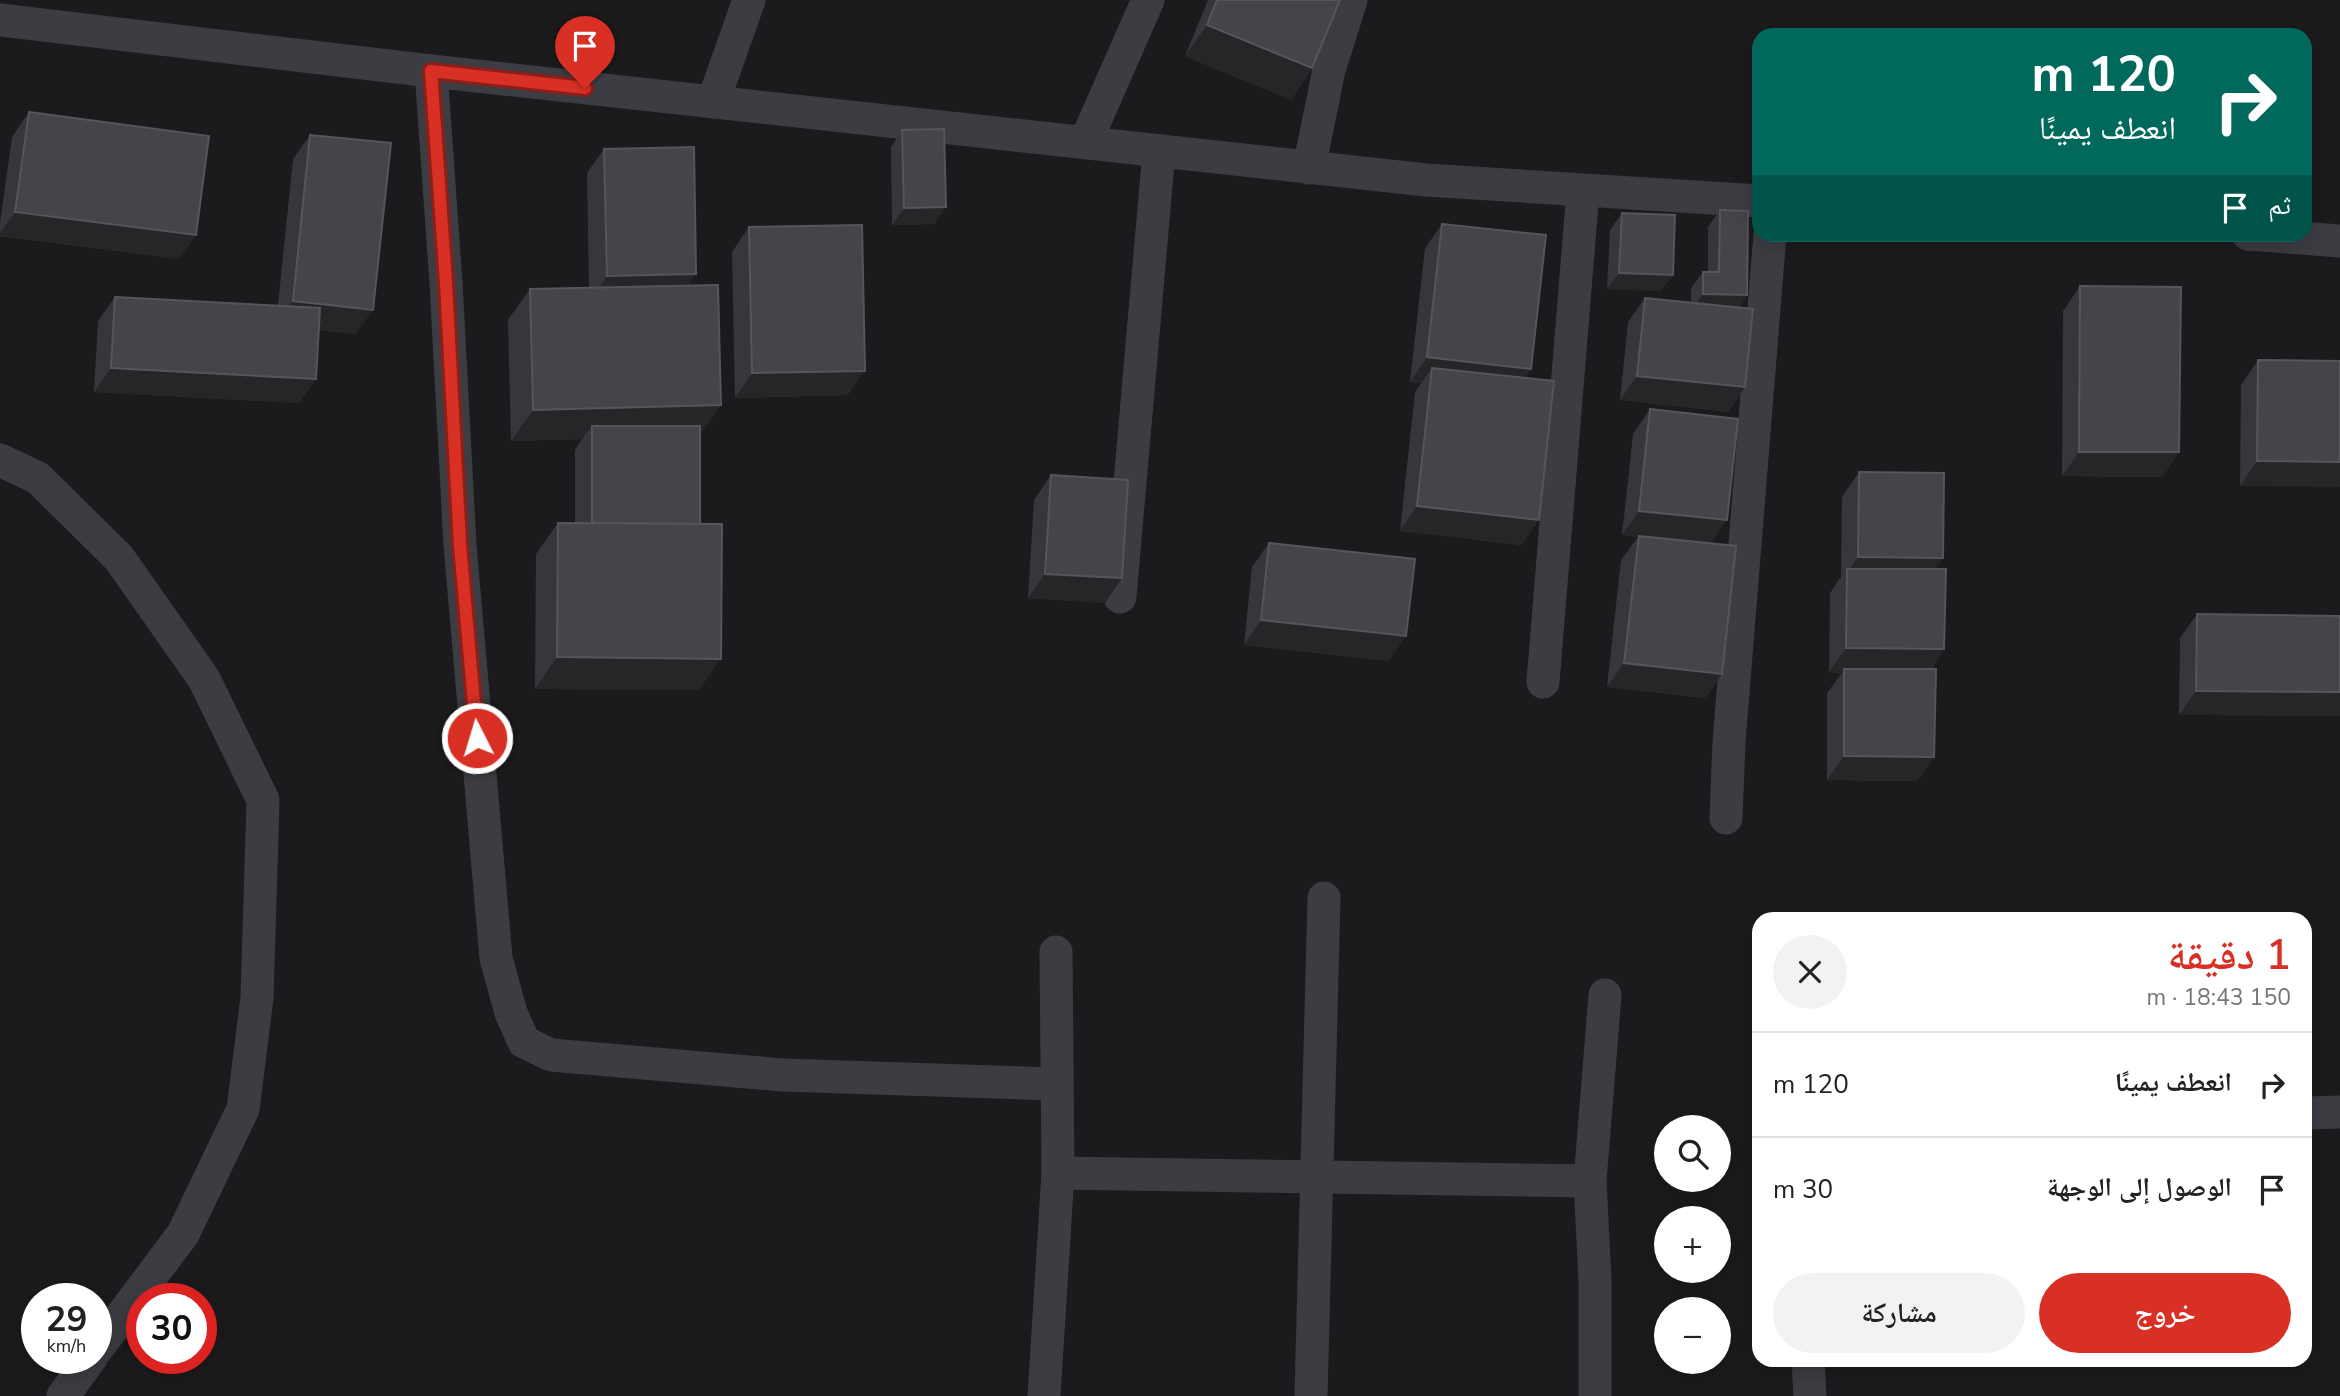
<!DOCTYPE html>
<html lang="ar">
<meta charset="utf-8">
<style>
:root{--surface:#fff;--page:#f2f2f2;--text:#222;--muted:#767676;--line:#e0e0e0;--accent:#d93025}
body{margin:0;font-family:"Nunito Sans","Noto Naskh Arabic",sans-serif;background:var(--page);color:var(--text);direction:rtl;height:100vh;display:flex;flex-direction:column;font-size:26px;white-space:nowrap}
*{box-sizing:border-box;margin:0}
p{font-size:23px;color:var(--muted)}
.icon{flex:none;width:38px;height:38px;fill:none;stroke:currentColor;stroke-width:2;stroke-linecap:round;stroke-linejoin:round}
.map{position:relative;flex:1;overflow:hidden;direction:ltr}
.side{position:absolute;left:1752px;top:912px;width:560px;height:455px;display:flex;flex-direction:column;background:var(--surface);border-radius:21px;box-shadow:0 4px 18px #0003;direction:rtl}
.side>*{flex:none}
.hud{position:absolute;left:1752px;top:28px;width:560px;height:214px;border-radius:21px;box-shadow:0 4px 18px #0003;direction:rtl;background:#00695c;color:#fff;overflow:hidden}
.tools{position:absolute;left:1654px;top:1115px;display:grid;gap:14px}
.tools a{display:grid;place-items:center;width:77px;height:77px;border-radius:50%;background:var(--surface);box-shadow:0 4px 18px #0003;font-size:35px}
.speed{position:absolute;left:21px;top:1283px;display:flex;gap:14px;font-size:35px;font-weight:700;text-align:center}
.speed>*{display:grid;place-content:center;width:91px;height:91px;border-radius:50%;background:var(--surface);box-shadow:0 4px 18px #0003;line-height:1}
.speed small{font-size:18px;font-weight:400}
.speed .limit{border:10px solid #d22;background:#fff;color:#111}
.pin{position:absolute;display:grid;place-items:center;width:60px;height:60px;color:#fff;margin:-72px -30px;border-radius:50% 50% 50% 0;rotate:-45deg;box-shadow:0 0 7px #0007}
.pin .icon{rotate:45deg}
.me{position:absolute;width:77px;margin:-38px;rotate:355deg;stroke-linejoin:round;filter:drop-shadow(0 0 5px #0008)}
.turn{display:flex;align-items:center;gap:24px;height:147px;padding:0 21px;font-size:32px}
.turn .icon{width:91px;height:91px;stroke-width:2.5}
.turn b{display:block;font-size:49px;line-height:60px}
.then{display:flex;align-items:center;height:66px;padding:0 21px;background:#0003;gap:14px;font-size:26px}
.round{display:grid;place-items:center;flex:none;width:74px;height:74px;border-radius:37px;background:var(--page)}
.overview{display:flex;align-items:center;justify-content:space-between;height:119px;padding:0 21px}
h1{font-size:42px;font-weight:600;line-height:52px;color:var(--accent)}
.cta{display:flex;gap:14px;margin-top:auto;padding:14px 21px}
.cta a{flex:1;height:80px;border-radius:42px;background:var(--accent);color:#fff;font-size:28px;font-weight:600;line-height:80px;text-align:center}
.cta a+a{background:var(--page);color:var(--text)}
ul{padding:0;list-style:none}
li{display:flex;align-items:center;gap:21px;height:105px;padding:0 21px;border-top:2px solid var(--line)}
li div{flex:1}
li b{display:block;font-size:26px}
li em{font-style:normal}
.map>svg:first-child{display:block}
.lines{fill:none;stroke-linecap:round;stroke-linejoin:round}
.minor{stroke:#3c3d42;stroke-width:33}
.wall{fill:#37373b}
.shaded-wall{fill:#262629}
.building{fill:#444449;stroke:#54565b;stroke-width:2}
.route-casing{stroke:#8d1f18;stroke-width:18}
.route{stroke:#d93025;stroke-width:12}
</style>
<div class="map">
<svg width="2340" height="1396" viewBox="0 0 2340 1396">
<rect width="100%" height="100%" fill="#1b1b1d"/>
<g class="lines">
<!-- minor -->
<g class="minor">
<path d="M0,20L431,71L1426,180L1759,201"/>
<path d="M431,71L446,283L460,545L496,958L511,1013L524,1042L551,1055L783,1075L1057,1084"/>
<path d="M713,102L749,0"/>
<path d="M1086,141L1148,0"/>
<path d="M1309,168L1329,70L1351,0"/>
<path d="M2248,234L2340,241"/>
<path d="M0,460L38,478L119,558L204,679L263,800L257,998L243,1109L183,1234L96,1350"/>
<path d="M1120,597L1159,151"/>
<path d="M1543,682L1583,191"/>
<path d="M1726,818L1729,742L1770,234"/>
<path d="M2305,1113L2340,1112"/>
<path d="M1058,1173L1590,1181"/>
<path d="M1808,1360L1810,1396"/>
<path d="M63,1396L91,1358"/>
<path d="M1044,1396L1058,1173L1056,952"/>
<path d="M1311,1396L1324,898"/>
<path d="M1595,1396V1280L1590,1181L1605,995"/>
</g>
</g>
<!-- wall -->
<g class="wall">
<path d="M1208,0H1340L1312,68L1291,100L1185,56Z"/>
<path d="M29,112L179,259L0,236V223L12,137Z"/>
<path d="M902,130L946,207L934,224L892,225L891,147Z"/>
<path d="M310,135L356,334L318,330L316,379L299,403L94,392L98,321L115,297L278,305L293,159Z"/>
<path d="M604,149L689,285L700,434L699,690L535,689L536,554L558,523H575V450L582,439L511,441L508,320L530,289L589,288L587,173Z"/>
<path d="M1720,210L1747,295L1739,308L1745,387L1728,412L1620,400L1628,322L1645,298L1691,303V288L1703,272H1708V227Z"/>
<path d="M1622,213L1673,275L1661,291L1607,289L1610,230Z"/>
<path d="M1442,224L1525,378L1522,545L1400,531L1415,392L1421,383L1410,382L1425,248Z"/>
<path d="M749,227L848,395L735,398L732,252Z"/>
<path d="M2080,286L2179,452L2162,477L2062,476L2063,311Z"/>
<path d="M2258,360L2340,361L2240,486L2241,385Z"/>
<path d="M1650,409L1711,543L1722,674L1705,698L1607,687L1621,560L1638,537L1622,535L1633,434Z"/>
<path d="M1859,472L1943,558L1935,569L1944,649L1931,669L1934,757L1917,781L1827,780V693L1842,673L1829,672L1830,593L1841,577L1842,497Z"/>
<path d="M1051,475L1122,578L1105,603L1028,598L1034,500Z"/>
<path d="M1269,543L1389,661L1244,645L1252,567Z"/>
<path d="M2197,614L2340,616L2179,715L2180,638Z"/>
</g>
<!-- shaded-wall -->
<g class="shaded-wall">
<path d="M1207,25L1312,68L1291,100L1185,56Z"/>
<path d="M946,207L934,224L892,225L904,208Z"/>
<path d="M15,212L196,235L179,259L0,236V233Z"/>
<path d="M1619,273L1673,275L1661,291L1607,289Z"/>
<path d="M696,274L679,299L590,301L607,276Z"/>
<path d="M1703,294L1747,295L1736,312L1691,311Z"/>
<path d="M293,301L373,310L356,334L276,325Z"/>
<path d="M1427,357L1531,369L1514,393L1432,368L1421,383L1410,382Z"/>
<path d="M111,368L316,379L299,403L94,392Z"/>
<path d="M865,371L848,395L735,398L752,373Z"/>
<path d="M1637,376L1745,387L1728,412L1620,400Z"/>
<path d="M721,405L699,437L592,426L582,439L511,441L533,410Z"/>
<path d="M2079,452H2179L2162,477L2062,476Z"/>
<path d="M2257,461L2340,462V487L2240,486Z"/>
<path d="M1417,506L1539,520L1522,545L1400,531Z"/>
<path d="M1639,511L1727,520L1710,545L1622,535Z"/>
<path d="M1858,557L1943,558L1926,583L1847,574Z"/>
<path d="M1045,574L1122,578L1105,603L1028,598Z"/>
<path d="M1261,620L1406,636L1389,661L1244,645Z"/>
<path d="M1846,648L1944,649L1927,673L1844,669L1842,673L1829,672Z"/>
<path d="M557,657L721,659L699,690L535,689Z"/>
<path d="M1624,663L1722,674L1705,698L1607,687Z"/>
<path d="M2196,691L2340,692V716L2179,715Z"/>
<path d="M1844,756L1934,757L1917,781L1827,780Z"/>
</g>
<!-- building -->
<g class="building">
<path d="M1217,0H1340L1312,68L1207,25Z"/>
<path d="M29,112L209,136L196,235L15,212Z"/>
<path d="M944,129L946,207L904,208L902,130Z"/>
<path d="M310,135L391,143L373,310L293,301Z"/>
<path d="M694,147L696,274L607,276L604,149Z"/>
<path d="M1720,210L1748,211L1747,295L1703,294V272H1719Z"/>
<path d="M1622,213L1675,215L1673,275L1619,273Z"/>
<path d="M1442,224L1546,235L1531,369L1427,357Z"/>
<path d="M862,225L865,371L752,373L749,227Z"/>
<path d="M718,285L721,405L533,410L530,289Z"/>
<path d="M2080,286L2181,287L2179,452H2079Z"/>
<path d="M115,297L320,308L316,379L111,368Z"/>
<path d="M1645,298L1753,309L1745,387L1637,376Z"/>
<path d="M2258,360L2340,361V462L2257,461Z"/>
<path d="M1432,368L1554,381L1539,520L1417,506Z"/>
<path d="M1650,409L1738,419L1727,520L1639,511Z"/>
<path d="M592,426H700V524L592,523Z"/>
<path d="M1859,472L1944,473L1943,558L1858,557Z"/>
<path d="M1051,475L1128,480L1122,578L1045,574Z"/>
<path d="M558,523L722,524L721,659L557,657Z"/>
<path d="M1639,536L1736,546L1722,674L1624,663Z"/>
<path d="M1269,543L1415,559L1406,636L1261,620Z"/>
<path d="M1847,569H1946L1944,649L1846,648Z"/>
<path d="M2197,614L2340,616V692L2196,691Z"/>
<path d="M1844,669H1936L1934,757L1844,756Z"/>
</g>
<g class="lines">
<defs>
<path id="route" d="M477,738L460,545L446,283L431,71L585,88"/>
</defs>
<!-- route casing -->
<use href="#route" class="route-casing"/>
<!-- route -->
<use href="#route" class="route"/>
</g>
</svg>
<div class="tools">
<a><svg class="icon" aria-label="search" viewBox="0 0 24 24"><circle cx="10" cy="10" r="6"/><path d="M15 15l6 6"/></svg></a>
<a>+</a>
<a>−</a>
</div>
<div class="speed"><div>29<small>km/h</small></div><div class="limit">30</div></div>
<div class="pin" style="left:585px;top:88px;background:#d93025"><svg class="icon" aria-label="arrive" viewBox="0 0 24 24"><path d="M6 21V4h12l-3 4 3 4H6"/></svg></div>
<svg class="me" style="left:477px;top:738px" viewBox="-20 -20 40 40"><circle r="17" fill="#d93025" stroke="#fff" stroke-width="3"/><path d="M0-11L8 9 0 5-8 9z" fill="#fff"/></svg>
<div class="hud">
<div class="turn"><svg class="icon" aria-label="right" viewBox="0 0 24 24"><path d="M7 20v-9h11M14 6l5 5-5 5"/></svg><div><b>120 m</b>انعطف يمينًا</div></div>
<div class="then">ثم<svg class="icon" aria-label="arrive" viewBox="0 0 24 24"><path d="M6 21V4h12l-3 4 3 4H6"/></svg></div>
</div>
<section class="side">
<div class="overview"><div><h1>1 دقيقة</h1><p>150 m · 18:43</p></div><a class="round"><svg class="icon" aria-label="close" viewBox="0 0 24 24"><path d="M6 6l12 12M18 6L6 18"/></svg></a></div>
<ul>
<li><svg class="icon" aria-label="right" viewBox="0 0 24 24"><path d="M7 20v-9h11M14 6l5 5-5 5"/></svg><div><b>انعطف يمينًا</b></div><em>120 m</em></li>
<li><svg class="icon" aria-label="arrive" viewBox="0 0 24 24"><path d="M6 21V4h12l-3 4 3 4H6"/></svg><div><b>الوصول إلى الوجهة</b></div><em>30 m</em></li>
</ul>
<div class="cta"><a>خروج</a><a>مشاركة</a></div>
</section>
</div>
